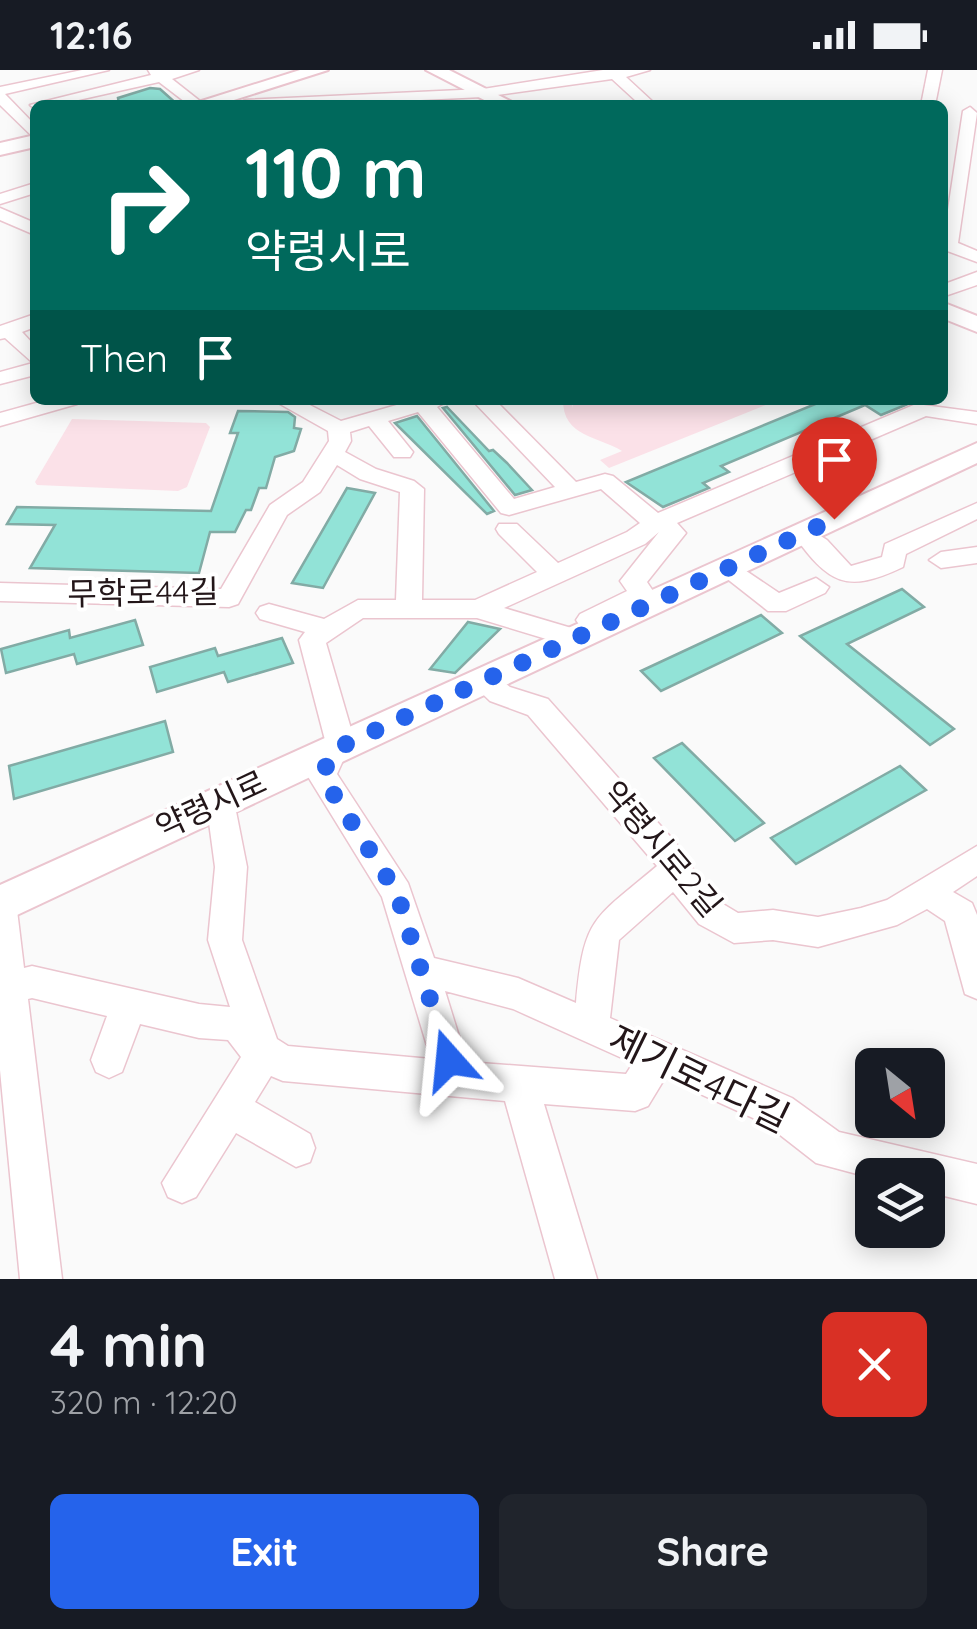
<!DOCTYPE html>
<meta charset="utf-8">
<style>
:root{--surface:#171b24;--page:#20242c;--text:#f1f3f6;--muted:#9ea1a6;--accent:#2563eb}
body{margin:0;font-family:Quicksand,"Noto Sans KR",sans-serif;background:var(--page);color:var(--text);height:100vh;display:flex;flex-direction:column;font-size:38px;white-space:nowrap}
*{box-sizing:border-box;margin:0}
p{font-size:32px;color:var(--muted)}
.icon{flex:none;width:55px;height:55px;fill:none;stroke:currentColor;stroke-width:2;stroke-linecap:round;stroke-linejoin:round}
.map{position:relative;height:1209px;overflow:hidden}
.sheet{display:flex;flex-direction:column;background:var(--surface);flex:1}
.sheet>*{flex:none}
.hud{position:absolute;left:30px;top:30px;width:918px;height:305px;border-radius:15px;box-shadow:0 5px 25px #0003;background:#00695c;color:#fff;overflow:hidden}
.needle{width:65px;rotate:150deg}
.tools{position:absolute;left:855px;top:978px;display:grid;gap:20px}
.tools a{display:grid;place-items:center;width:90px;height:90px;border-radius:15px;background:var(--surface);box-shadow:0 5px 25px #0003;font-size:50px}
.pin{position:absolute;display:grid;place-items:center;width:85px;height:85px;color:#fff;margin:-102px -42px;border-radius:50% 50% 50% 0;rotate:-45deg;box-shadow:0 0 10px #0007}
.pin .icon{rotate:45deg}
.me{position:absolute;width:110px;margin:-55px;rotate:342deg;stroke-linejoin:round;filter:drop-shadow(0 0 8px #0008)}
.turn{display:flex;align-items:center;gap:35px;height:210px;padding:0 50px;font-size:45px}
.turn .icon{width:130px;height:130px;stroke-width:2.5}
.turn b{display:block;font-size:70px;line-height:85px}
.then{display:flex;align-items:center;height:95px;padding:0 50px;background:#0003;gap:20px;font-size:38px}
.round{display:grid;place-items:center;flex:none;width:105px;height:105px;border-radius:15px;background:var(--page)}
.overview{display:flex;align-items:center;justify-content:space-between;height:170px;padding:0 50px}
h1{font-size:60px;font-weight:700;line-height:75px}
.primary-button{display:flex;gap:20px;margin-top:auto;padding:20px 50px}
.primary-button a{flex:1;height:115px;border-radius:15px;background:var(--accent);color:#fff;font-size:40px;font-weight:700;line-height:115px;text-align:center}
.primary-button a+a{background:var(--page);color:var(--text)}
.status{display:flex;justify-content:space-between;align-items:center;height:70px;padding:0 50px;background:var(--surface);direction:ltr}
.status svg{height:28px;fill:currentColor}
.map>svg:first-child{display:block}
.green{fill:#fbe1e8}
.building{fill:#92e3d7;stroke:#82aba5;stroke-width:2.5}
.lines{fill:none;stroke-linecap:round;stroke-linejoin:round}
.minor-casing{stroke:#ebc5cf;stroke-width:3}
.major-casing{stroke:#ebc5cf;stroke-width:4}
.minor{fill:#fff;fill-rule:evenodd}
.major{fill:#fff;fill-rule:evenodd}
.route{stroke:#2563eb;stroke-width:18;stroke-dasharray:0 32.4}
.labels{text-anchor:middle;stroke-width:8;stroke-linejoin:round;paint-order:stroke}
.street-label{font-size:32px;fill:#231619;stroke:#fff}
.near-street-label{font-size:38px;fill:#231619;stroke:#fff}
</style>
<div class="status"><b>12:16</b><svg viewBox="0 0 49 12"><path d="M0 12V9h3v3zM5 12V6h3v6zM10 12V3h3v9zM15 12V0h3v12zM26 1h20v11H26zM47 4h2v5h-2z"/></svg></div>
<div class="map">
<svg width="977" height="1209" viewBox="0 0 977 1209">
<rect width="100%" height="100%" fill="#fafafa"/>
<!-- green -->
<g class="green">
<path d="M563,330H572V338L574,330H778L609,398L600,390L622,381C598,366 563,367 563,330Z"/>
<path d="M72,349L206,353L210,357L187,417L178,421L37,415L35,412Z"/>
</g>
<!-- building -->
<g class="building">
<path d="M150,18L160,19L178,35H119L118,28Z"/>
<path d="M825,330H926V331H915L881,345L865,335L721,396L729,402L703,413L709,418L663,437L626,412Z"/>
<path d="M447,337L489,381L493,380L507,393L532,420L515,425L443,338Z"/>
<path d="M238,341L288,342L295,347L294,358L301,359L294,381L275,387L266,418H259L251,440H246L235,462H210L199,503L30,498L55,455L7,454L17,437L211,441L238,363H230Z"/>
<path d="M417,346L494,441L487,444L395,353Z"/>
<path d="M347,418L375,423L323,518L292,513Z"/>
<path d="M902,519L924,537L847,574L954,659L930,675L800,566Z"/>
<path d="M761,545L782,563L661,621L641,601Z"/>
<path d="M135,550L143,575L77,594L74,584L6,603L1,579L69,560L70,568Z"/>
<path d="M468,552L500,559L455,603L430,599Z"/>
<path d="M282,568L293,593L228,612L224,602L157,622L150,597L215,578L218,586Z"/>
<path d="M165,651L173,682L14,729L9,696Z"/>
<path d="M682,673L764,753L735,771L654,688Z"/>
<path d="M900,696L926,720L796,794L771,768Z"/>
</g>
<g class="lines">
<defs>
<g id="minor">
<path d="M82,0H109L5,24L35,55V69L0,35V17Z"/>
<path d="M148,0H199L172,9L205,35H189L159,12L56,35H35V39L30,35L151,5Z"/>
<path d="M603,0H650L626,7L653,32L631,35L636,31L612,9L483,27L316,35L238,34L245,30L483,19Z"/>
<path d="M928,0H942L935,35H921Z"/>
<path d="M970,37L977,43L958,173L977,181V192L942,179L963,41Z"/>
<path d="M35,113V123L0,134V124Z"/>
<path d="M0,138L35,153V165L0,150Z"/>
<path d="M977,202V215L942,227V215Z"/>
<path d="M35,244V257L22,262L35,276V305L0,314V302L33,293L5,268L0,269V256Z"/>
<path d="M47,330H81L77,334L0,356V343Z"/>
<path d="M273,330H300L341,351L414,330H449L437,337L514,429L555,417L472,330H495L576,412L605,404L613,406L658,443L916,334L977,342V354L926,346L677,453L686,463L647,512L655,524L651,530L598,556H580L576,550L580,544L627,521L620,511L659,462L645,474L504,538L585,562L589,569L585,576L576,578L477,548H363L326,573L356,676L345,686L337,704L408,813L434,888L518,908L576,933C584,846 593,850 657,796L528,645L490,631L469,611L473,604H493L510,617L548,629L676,773L700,810L723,834L738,843L773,840L818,847L861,838L887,830L977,776V806L953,822L972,833L977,845V929L965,924L945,851L927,839L897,855L818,877L773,870L734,873L699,854L673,822L619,870L610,948L792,1028L839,1062L977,1094V1134L928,1122V1105H872V1108L816,1093L766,1054L665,1008L648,1036L635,1041L544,1034L597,1209H555L505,1031L283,1011L271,1006L255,1032L310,1064L315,1078L310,1092L296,1097L236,1063L196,1127L182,1133L168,1127L162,1113L241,987L228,970L199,968L140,954L122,1002L109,1008L96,1002L91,990L107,946L32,928L28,929L62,1209H20L0,1000V818L12,822L16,832L24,898L32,896L199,934L230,937L208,870L215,797L206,730L210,721L221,718L232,721L247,797L242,870L277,969L288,976L431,989L382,827L307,705L325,670L299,570L305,562L260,549L256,543L260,537L269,534L324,549L358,530H396L400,422L360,409L337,395L320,422L287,445L238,534L229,537L0,531V513L221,519L270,435L303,412L329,371L328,361ZM418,342L501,443L509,445L601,419L640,453L627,462L558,493L517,454H499L496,459L499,464L537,502L475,530H422L424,419L414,411L376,399L345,382L351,371L350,362L369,356L394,387H410L413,382L388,351ZM445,921L513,939L633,993L626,1004L467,992Z"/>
<path d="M977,433V449L906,484L903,497C846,524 829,514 793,464L805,456L827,470L851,496L882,487L885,474Z"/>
<path d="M977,477V493L941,498L929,490L941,482Z"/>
<path d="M730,490L779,523L816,508L829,517L825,523L786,541H768L721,504L717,498L721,492Z"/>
</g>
<g id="major">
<path d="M300,0H328L218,35H189Z"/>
<path d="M426,0H449L518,35H494Z"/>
<path d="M35,65V77L0,85V73Z"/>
<path d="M942,232L977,246V262L942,248Z"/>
<path d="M977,373V393L0,853V815Z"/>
</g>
</defs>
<!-- minor casing -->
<use href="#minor" class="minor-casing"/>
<!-- major casing -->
<use href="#major" class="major-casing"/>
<!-- minor -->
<use href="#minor" class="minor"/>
<!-- major -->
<use href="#major" class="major"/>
</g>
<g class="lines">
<!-- route -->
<path class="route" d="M449,990L397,823L322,706L333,680L834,449"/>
</g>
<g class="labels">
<!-- street labels -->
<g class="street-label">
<text transform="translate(143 523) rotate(-1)" y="11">무학로44길</text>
<text transform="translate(211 735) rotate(-25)" y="11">약령시로</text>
<text transform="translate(662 779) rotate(50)" y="11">약령시로2길</text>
</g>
<!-- near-street labels -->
<g class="near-street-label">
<text transform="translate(699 1009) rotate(26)" y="13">제기로4다길</text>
</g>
</g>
</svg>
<div class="tools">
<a><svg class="needle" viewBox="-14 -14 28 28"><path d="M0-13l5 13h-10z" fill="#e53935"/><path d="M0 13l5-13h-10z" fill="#9ea1a6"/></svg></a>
<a><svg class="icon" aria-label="layers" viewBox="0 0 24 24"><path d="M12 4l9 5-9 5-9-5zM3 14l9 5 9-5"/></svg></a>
</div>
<div class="pin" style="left:834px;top:449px;background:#d93025"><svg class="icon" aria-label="arrive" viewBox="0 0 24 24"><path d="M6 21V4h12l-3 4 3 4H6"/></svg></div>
<svg class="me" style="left:449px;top:990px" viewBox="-20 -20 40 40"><path d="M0-17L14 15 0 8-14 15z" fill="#2563eb" stroke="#fff" stroke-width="4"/></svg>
<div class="hud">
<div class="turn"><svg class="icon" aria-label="right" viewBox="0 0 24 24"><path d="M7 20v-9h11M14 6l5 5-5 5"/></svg><div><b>110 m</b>약령시로</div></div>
<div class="then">Then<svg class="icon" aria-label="arrive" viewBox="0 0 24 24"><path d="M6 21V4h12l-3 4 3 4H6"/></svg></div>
</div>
</div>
<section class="sheet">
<div class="overview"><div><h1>4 min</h1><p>320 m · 12:20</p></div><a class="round" style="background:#d93025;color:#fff"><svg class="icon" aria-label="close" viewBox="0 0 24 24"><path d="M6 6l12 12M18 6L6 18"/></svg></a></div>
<div class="primary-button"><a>Exit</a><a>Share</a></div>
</section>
